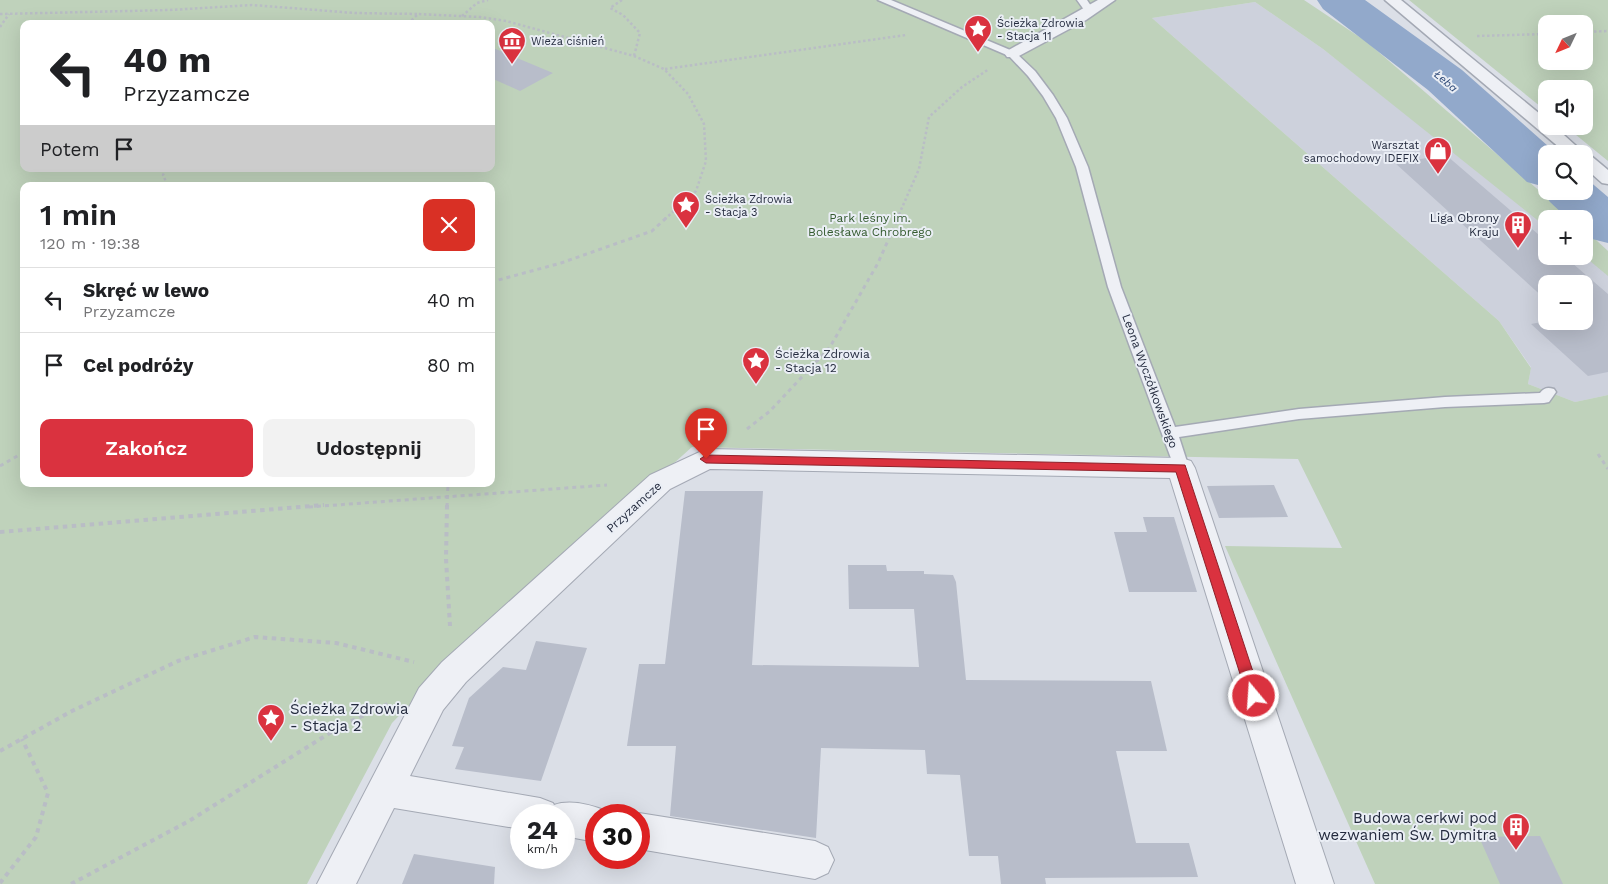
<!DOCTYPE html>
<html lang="pl">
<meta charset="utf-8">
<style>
:root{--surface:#fff;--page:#f2f2f2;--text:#202124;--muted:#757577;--line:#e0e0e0;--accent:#da323f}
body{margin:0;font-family:"Work Sans",sans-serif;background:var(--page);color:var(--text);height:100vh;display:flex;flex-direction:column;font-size:19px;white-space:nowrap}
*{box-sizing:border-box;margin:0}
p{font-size:16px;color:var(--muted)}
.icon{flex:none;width:28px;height:28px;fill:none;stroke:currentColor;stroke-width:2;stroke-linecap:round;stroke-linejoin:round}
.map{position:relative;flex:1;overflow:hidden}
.panel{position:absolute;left:20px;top:182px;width:475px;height:305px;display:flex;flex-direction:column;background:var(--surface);border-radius:10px;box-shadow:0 5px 20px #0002}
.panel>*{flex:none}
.banner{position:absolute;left:20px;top:20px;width:475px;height:152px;border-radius:10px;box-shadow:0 5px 20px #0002;background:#fff;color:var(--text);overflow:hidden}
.needle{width:32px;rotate:227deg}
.controls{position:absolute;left:1538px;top:15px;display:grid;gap:10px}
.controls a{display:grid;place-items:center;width:55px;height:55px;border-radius:10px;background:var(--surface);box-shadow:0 5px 20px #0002;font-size:25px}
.speed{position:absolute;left:510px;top:804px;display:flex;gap:10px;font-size:25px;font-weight:700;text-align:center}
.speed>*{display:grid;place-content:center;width:65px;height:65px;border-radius:50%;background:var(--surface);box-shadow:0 5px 20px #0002;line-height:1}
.speed small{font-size:12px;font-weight:400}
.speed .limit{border:8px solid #d22;background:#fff;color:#111}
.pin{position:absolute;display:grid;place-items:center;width:42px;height:42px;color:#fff;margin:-51px -21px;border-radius:50% 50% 50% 0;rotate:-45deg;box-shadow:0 0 5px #0007}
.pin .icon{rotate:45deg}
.me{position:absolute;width:55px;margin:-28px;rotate:342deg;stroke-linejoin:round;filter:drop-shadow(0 0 4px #0008)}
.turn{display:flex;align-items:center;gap:18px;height:105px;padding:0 20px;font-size:22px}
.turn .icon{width:65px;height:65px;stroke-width:2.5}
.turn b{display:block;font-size:35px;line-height:42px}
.then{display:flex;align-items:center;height:48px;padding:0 20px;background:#0003;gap:10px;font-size:19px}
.round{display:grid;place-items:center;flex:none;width:52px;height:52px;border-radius:10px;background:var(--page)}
.headline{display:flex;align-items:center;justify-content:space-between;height:85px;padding:0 20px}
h1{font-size:30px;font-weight:600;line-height:38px}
.primary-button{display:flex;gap:10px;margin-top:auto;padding:10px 20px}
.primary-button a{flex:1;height:58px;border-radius:10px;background:var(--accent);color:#fff;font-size:20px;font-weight:600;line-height:58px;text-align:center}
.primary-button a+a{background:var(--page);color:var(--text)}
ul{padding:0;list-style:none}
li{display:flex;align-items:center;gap:15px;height:65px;padding:0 20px;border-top:1px solid var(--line)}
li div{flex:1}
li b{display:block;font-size:19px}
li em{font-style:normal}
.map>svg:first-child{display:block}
.built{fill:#cdd1dc;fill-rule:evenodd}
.green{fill:#bfd2bb;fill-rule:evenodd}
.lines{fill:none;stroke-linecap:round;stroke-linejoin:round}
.river{fill:#92a9cb;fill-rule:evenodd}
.building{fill:#b8bdca}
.service-casing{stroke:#a4a9b4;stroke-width:3}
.pedestrian-casing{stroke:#a4a9b4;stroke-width:3}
.minor-casing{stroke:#a4a9b4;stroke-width:2}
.path-far2{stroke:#b9bdc5;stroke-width:2.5;stroke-dasharray:2.5 2.5;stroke-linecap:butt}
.path-far1{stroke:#b9bdc5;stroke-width:3;stroke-dasharray:4 4;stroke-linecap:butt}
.path{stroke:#b9bdc5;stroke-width:4;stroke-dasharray:4.5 4.5;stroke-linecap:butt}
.service{fill:#eef0f5;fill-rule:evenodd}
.pedestrian{fill:#eef0f5;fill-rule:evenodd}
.minor{fill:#eef0f5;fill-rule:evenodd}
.route{fill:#da323f;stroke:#8e2029}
.labels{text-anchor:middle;stroke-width:4;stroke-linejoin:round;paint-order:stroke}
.far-poi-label{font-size:11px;fill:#242b3e;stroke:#eaeef5;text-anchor:start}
.far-water-label{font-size:11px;font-style:italic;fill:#2b4675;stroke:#eaeef5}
.park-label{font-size:12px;fill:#355b30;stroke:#eaeef5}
.poi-label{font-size:12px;fill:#242b3e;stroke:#eaeef5;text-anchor:end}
.street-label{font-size:12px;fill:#242b3e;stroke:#eaeef5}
.near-poi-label{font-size:15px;fill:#242b3e;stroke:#eaeef5;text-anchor:start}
</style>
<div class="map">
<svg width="1608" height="884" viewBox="0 0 1608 884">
<rect width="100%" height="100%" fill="#dbdfe7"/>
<!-- built -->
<path class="built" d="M1255,2L1323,49L1546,224V256H1584L1608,274V395L1575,402L1528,384L1531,367L1499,321L1152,18ZM1546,284H1584V321H1546Z"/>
<!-- green -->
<g class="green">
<path d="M0,0H1304L1367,42L1572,219H1546V227L1323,49L1255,2L1152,18L1499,321L1531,368L1528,384L1575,402L1608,395V884H1375L1225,546L1342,548L1298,459L692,447L448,665L392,723L307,884H0ZM24,24H491V169H24ZM24,186H491V484H24Z"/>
<path d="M1409,0H1608V161L1565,126H1584V89H1546V111ZM1546,24H1584V61H1546Z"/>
<path d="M1584,229L1608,251V276L1584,256Z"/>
</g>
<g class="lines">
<!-- river -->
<path class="river" d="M1317,0H1365L1462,70L1557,154H1546V191H1584V179L1588,180L1608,197V243L1588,238L1584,234V219H1568L1550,202L1542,191L1545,187L1527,182L1428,90L1323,9Z"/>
</g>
<!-- building -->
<g class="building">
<path d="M491,47L553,73L520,91L491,78Z"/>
<path d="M1446,155L1546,241V256H1564L1608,294V372L1588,376L1531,324L1547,321H1584V284H1546V300L1395,163Z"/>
<path d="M1274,485L1288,517L1219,518L1207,486Z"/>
<path d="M685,491H763L752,665L919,667L914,609H849L848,565H886L887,571H924V574L953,575L956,582L966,680L1151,681L1167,751H1116L1136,843H1189L1198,877L1045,878L1046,884H1001L998,856H969L960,775L927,774L925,750L821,748L816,838L670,816L676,746H627L639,664H665Z"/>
<path d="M1143,517H1174L1197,592H1129L1114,532H1147Z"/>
<path d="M536,641L587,648L541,781L455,769L464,747L452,746L469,698L503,667L526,670Z"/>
<path d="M1540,836L1563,884H1500L1479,837Z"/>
<path d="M414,854L495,867L494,884H402Z"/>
</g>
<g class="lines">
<defs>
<g id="service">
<path d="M878,0H891L1015,52L1035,71L1053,95L1067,118L1088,167L1121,287L1175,427L1299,409L1445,397L1540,393C1544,388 1547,387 1554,389L1556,392L1549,402L1544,403L1445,407L1299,419L1179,437L1189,468L1186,472L1181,474L1176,472L1108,287L1076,167L1056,118L1043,96L1028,76L1009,56Z"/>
<path d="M1077,0H1087L1095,12L1093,14H1087Z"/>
</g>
<g id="pedestrian">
<path d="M1098,0H1115L1086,20L1017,57H1007L1005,54L1007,51Z"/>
<path d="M1385,0H1401L1546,119V126H1554L1585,154L1590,155L1608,170V184L1602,183L1584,167V154H1567Z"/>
</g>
<g id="minor">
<path d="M706,449L1181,458L1191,461L1195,468L1334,884H1296L1170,478L710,469L670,489L466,682L443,710L410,776L540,798L553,803L554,805C571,799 592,805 609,812L611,815H596V842L564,836V815H521V829L394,808L356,884H317L419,688L442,662L650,475Z"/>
<path d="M639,813L815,841L828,847L834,860L828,873L815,879L639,849V815H634Z"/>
</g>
</defs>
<!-- service casing -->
<use href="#service" class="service-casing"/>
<!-- pedestrian casing -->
<use href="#pedestrian" class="pedestrian-casing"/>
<!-- minor casing -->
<use href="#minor" class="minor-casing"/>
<!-- path-far2 -->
<g class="path-far2">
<path d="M622,0L610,8L623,15L640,33L634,56"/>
<path d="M0,14L170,10L252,5L355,13L418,14"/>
<path d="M462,16L477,3L488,0"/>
<path d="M408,24L418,14L480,17L506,21L634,56L664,69L688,94L704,124L706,161L696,191L665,219"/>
<path d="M0,27L9,14"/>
<path d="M1584,32L1608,31"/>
<path d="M1477,36L1546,34"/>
<path d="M665,69L906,35"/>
<path d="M166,169L163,175L168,186"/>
<path d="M897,219L919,169L929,117L962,87L989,69"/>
</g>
<!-- path-far1 -->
<g class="path-far1">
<path d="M491,282L561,263L652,231L666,218"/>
<path d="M747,429L770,411L830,347L878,263L898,218"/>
<path d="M1598,454L1608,469"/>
<path d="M0,466L24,452"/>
<path d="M309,507L607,485"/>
<path d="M447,507L448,484"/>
</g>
<!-- path -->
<g class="path">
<path d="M447,505L446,559L450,626"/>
<path d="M0,532L324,505"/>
<path d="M0,751L72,711L178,661L255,637L336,643L414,662"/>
<path d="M0,883L36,837L48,793L22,739"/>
<path d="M71,884L189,821L341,726L388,704"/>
</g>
<!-- service -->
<use href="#service" class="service"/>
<!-- pedestrian -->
<use href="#pedestrian" class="pedestrian"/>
<!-- minor -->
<use href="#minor" class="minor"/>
</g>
<!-- route -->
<path class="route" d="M706,455L1185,465L1261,696L1259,700L1254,702L1249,700L1247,696L1176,472L706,463L700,459Z"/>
<!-- icons -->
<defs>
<symbol id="sight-pin" viewBox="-11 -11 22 30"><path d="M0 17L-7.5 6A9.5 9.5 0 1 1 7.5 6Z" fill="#da323f" stroke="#eaeef5"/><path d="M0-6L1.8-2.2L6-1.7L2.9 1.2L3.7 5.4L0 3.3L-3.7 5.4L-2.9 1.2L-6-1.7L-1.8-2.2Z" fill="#fff"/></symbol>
<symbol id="museum-pin" viewBox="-11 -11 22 30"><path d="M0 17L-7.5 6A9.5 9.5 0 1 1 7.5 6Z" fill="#da323f" stroke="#eaeef5"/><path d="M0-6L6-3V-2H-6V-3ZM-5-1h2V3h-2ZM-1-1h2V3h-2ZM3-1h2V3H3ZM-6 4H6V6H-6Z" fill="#fff"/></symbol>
<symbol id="shop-pin" viewBox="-11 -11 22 30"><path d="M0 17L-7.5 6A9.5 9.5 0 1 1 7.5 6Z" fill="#da323f" stroke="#eaeef5"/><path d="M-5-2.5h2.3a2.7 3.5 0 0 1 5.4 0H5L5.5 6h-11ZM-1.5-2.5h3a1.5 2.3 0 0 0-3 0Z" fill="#fff"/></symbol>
<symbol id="building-pin" viewBox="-11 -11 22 30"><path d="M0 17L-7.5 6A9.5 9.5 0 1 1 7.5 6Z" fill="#da323f" stroke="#eaeef5"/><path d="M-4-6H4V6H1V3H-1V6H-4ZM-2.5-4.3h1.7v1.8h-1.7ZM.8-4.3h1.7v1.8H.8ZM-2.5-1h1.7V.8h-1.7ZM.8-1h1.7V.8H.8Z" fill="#fff"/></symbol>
</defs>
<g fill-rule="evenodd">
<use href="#sight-pin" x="962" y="13" width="32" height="43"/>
<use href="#museum-pin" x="496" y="25" width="32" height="43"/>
<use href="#shop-pin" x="1422" y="135" width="32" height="43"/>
<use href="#sight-pin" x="670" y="189" width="32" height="43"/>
<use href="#building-pin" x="1502" y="209" width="32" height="43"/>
<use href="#sight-pin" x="740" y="345" width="32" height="43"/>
<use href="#sight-pin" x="255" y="702" width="32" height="43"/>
<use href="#building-pin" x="1500" y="811" width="32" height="43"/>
</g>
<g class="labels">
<!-- far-poi labels -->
<g class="far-poi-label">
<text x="997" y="27">Ścieżka Zdrowia<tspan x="997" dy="13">- Stacja 11</tspan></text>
<text x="531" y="45">Wieża ciśnień</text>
<text x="1419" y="149" text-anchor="end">Warsztat<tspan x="1419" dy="13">samochodowy IDEFIX</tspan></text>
<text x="705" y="203">Ścieżka Zdrowia<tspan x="705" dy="13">- Stacja 3</tspan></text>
</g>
<!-- far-water labels -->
<g class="far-water-label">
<text transform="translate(1446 81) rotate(40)" y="4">Łeba</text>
</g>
<!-- park labels -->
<g class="park-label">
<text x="870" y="222">Park leśny im.<tspan x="870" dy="14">Bolesława Chrobrego</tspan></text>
</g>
<!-- poi labels -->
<g class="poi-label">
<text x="1499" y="222">Liga Obrony<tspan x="1499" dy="14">Kraju</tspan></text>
<text x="775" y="358" text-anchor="start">Ścieżka Zdrowia<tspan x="775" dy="14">- Stacja 12</tspan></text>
</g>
<!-- street labels -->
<g class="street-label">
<text transform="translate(1150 381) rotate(70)" y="4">Leona Wyczółkowskiego</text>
<text transform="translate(634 507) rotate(-42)" y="4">Przyzamcze</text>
</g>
<!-- near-poi labels -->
<g class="near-poi-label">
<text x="290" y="714">Ścieżka Zdrowia<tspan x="290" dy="17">- Stacja 2</tspan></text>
<text x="1497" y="823" text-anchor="end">Budowa cerkwi pod<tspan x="1497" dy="17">wezwaniem Św. Dymitra</tspan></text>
</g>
</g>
</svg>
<div class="controls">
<a><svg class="needle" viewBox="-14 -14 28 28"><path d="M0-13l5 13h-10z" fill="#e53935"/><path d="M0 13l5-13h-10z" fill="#757577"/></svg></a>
<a><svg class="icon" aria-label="sound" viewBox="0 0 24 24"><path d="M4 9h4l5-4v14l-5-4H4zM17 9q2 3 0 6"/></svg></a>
<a><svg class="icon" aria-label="search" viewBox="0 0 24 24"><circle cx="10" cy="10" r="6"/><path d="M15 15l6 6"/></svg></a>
<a>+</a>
<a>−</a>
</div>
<div class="speed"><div>24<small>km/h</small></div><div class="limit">30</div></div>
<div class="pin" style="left:706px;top:459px;background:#d93025"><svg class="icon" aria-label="arrive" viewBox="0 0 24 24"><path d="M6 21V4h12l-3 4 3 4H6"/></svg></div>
<svg class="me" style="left:1254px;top:696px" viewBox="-20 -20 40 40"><circle r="17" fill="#da323f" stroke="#fff" stroke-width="3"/><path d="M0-11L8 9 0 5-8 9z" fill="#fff"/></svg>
<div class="banner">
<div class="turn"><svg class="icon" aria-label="left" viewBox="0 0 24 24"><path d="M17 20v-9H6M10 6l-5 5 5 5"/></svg><div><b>40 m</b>Przyzamcze</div></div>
<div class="then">Potem<svg class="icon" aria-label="arrive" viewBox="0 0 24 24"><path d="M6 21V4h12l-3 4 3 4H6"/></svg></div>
</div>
<section class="panel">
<div class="headline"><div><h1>1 min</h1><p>120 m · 19:38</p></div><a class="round" style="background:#d93025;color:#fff"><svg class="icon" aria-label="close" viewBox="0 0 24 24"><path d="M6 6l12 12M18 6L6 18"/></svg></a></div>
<ul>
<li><svg class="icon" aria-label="left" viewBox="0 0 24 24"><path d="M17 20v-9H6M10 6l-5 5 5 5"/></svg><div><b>Skręć w lewo</b><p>Przyzamcze</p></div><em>40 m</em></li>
<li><svg class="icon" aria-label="arrive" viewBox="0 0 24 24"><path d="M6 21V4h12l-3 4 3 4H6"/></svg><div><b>Cel podróży</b></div><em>80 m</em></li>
</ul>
<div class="primary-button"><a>Zakończ</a><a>Udostępnij</a></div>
</section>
</div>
